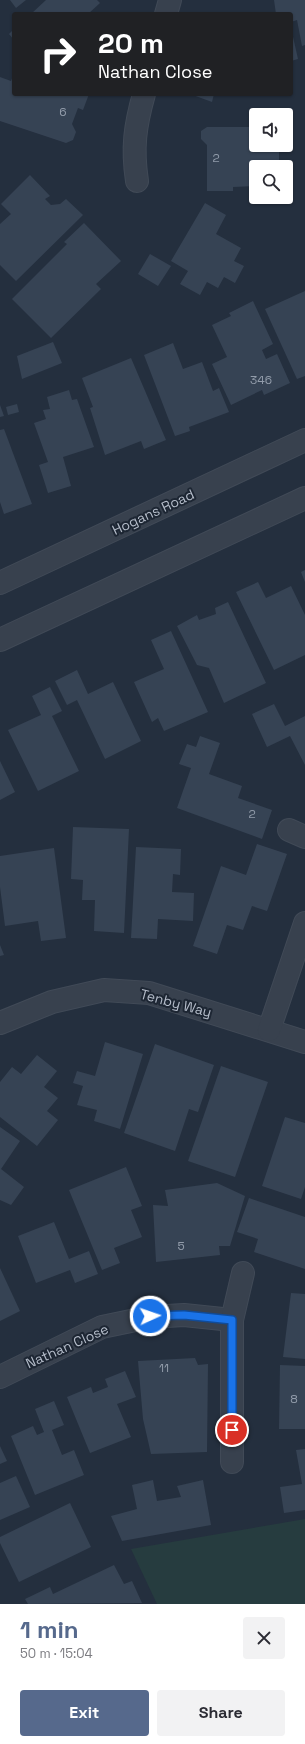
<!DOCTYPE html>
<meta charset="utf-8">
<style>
:root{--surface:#fff;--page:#f2f2f3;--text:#2b2b33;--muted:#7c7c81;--accent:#56698c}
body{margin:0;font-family:"Space Grotesk",sans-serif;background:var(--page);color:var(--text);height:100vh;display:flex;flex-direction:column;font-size:15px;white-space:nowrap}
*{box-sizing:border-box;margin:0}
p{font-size:13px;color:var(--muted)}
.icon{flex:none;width:22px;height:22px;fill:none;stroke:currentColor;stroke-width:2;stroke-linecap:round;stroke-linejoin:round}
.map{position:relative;height:1604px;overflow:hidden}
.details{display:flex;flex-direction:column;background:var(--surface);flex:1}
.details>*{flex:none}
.banner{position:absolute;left:12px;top:12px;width:281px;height:84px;border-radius:4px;box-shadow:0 1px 3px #0004;background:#202124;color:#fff;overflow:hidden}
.controls{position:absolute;left:249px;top:108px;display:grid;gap:8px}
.controls a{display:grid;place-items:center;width:44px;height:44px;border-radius:4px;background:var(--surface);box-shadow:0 1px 3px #0004;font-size:20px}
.pin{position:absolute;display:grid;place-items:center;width:34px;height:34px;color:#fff;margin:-17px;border:2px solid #fff;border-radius:50%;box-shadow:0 1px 4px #0007}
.me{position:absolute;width:44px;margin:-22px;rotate:87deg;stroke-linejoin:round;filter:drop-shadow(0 0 3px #0008)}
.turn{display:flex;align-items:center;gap:14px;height:84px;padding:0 20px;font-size:18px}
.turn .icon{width:52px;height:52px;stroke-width:2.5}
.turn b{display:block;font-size:28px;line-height:34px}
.round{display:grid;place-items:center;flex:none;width:42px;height:42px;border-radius:4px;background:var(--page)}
.summary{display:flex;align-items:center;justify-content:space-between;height:68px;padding:0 20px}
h1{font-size:24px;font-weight:600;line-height:30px;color:var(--accent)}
.action{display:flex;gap:8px;margin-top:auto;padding:8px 20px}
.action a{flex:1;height:46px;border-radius:4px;background:var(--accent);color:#fff;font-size:16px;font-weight:600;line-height:46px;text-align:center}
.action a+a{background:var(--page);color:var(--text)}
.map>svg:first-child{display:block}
.green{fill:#263c3f}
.building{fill:#364354}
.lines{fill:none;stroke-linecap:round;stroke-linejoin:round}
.minor-casing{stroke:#414a57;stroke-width:24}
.minor{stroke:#38414e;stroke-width:22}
.route-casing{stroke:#114b97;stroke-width:10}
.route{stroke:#1a73e8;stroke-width:7}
.labels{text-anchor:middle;stroke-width:4;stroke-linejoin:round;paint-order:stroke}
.number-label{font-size:12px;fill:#929caa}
.street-label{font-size:14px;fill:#b4bcc9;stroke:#1d2633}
</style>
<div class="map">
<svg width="305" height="1604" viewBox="0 0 305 1604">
<rect width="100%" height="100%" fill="#242f3e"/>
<!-- green -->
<path class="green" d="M305,1519V1604H157L131,1549Z"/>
<!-- building -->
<g class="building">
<path d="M10,0H26L16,8Z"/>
<path d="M46,0H97L100,3L88,14H31Z"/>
<path d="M274,0H305V45L302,46L297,20L291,22V14H276Z"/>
<path d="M291,28L298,59L291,61Z"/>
<path d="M14,29V40L9,34Z"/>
<path d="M14,73V94H89L83,110L78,108L72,124L76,132L73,140L66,143L0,121V77L11,81Z"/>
<path d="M190,94H214L212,102Z"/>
<path d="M207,127H256V145H279V167H256V186L233,187V191H207V145L201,139V131Z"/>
<path d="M30,175L50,196L45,199L51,205L60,204L66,199L83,215L16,281L0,265V224L11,214L1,204Z"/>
<path d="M205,203L226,215L216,234L241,248L234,261L244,266L235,283L224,277L218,288L207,282L200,295L180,284L188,271L171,261Z"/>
<path d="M84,223L121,261L96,284L101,289L51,338L12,299L67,244L64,242Z"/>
<path d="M150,254L171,266L158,286L138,274Z"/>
<path d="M305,291V376L297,379L265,309Z"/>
<path d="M253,301L273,344L262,350L266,359L277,354L290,383L264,395L262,390L231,405L212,364L227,357L212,325L231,316L229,313Z"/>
<path d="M53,342L62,363L22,379L17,356Z"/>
<path d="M173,343L183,369L202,362L213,391L219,388L229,412L189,427L190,431L175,436L144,355Z"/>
<path d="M131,358L166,440L144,449L141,441L105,455L90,408L93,407L82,378Z"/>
<path d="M69,390L72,400L77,399L94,447L63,457L71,486L48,493L39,465L48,462L34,423L46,419L43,410L50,409L47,397Z"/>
<path d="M17,404L19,412L8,415L6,407Z"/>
<path d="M0,405L4,416L0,417Z"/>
<path d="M4,429L32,504L4,514L0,502V430Z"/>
<path d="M305,570V582L301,572Z"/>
<path d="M258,582L266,598L291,586L305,615V655L274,670L236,592Z"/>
<path d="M228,602L266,683L224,703L209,668L197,665L177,626L197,615L199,620L216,614L215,608Z"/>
<path d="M171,631L208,712L164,731L158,718L152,722L134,682L164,669L151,640Z"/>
<path d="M77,670L88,694L113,682L141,741L105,759L77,700L67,705L55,681Z"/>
<path d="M50,687L62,711L52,716L79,771L38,791L8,730L41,715L32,696Z"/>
<path d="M274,704L285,726L305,716V765L290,736L267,747L252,714Z"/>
<path d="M200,736L220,743L209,774L242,786L238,798L272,810L262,839L177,808L191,768L179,764L187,744L196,747Z"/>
<path d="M0,761L15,792L0,800Z"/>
<path d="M73,827L129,829L124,933L94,931L95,900H82L83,880L71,879Z"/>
<path d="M257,844L287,854L267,911L252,906L243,930L227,925L217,954L193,946L221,866L246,875Z"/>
<path d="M136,847L181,849L180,875L173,874L172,892L194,893L193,921L158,919L157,939L131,938Z"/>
<path d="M54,848L66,938L41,941L38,921L5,926L0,887V856Z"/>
<path d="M0,945L4,955L0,956Z"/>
<path d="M105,1042L143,1054L120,1129L94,1121L97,1110L77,1105L83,1086L73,1083L77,1071L95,1076Z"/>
<path d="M155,1044L214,1065L198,1112L189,1109L175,1151L124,1133Z"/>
<path d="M37,1055L57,1071L44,1087L58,1098L47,1111L58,1120L37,1146L0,1117V1082L12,1067L21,1074Z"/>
<path d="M221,1066L268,1082L235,1177L188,1161Z"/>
<path d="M285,1117L305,1123V1187L301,1199L262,1186Z"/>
<path d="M0,1127L20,1141L1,1169L24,1187L11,1205L0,1200Z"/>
<path d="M126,1167L142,1206L131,1210L142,1237L114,1248L120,1263L102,1270L69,1190Z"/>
<path d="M217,1183L245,1196L230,1246H219L220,1255L156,1262L153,1205L168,1206L165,1190Z"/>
<path d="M249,1198L305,1217V1269L254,1252L258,1239L237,1232Z"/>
<path d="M54,1222L69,1259L89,1251L98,1274L75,1283L70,1270L36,1283L18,1236Z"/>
<path d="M0,1268L20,1311L0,1321Z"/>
<path d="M291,1293L305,1294V1359L283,1357Z"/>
<path d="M195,1358L198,1365L208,1364L207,1452L151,1454L143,1419L138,1361Z"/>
<path d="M280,1365L305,1366V1429H279Z"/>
<path d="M125,1371L136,1397L117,1404L131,1437L90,1453L67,1397L91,1387L93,1393L108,1387L105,1379Z"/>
<path d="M54,1401L64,1425L52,1430L62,1455L74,1450L84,1475L35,1495L11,1436L33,1426L37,1435L44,1432L35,1409Z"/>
<path d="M0,1446L7,1461L0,1464Z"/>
<path d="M305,1449V1510L284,1513L280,1487L302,1484L296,1450Z"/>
<path d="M16,1476L30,1507L0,1520V1483Z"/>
<path d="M153,1480L157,1501L181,1497L177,1486L203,1480L211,1525L122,1541L111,1516L137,1509L132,1485Z"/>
<path d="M70,1503L91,1547L19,1582L0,1543V1537Z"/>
<path d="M114,1565L124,1584L132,1581L142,1603L28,1604L25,1599L50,1587L53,1594Z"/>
</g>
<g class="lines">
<defs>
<g id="minor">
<path d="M166,14L170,0"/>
<path d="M137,181C132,148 135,126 144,94"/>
<path d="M0,583L305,440"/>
<path d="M0,640L305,498"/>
<path d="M289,830L305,837"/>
<path d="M0,1023L52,1002L104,990L149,993L305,1042"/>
<path d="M269,1030L305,923"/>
<path d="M0,1377L102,1327L150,1317L184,1315L232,1320"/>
<path d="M232,1462V1320L243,1273"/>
</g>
</defs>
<!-- minor casing -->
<use href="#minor" class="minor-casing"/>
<!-- minor -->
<use href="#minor" class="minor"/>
</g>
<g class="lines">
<defs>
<path id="route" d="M150,1316L184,1315L232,1320V1430"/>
</defs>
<!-- route casing -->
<use href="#route" class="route-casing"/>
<!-- route -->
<use href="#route" class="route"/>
</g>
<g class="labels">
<!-- number labels -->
<g class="number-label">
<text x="63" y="116">6</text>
<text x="216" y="162">2</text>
<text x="261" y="384">346</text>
<text x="252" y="818">2</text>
<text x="181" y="1250">5</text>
<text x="164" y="1372">11</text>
<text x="294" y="1403">8</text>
</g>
<!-- street labels -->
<g class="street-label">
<text transform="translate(153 512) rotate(-25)" y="5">Hogans Road</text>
<text transform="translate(176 1003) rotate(15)" y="5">Tenby Way</text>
<text transform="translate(67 1346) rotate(-24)" y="5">Nathan Close</text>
</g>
</g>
</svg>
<div class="controls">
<a><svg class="icon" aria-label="sound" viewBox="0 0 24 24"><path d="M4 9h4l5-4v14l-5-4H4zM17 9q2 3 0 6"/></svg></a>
<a><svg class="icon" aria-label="search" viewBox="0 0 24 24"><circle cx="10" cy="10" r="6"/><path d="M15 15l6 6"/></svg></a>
</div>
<div class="pin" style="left:232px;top:1430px;background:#d93025"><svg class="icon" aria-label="arrive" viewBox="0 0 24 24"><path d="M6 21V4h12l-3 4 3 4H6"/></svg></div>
<svg class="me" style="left:150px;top:1316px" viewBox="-20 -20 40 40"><circle r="17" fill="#1a73e8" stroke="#fff" stroke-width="3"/><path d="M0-11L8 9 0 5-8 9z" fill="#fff"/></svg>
<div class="banner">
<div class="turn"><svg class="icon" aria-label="right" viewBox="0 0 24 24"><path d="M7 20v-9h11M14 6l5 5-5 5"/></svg><div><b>20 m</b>Nathan Close</div></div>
</div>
</div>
<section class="details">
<div class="summary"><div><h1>1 min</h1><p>50 m · 15:04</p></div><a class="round"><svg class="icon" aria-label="close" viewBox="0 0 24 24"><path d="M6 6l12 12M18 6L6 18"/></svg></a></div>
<div class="action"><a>Exit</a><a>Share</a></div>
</section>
